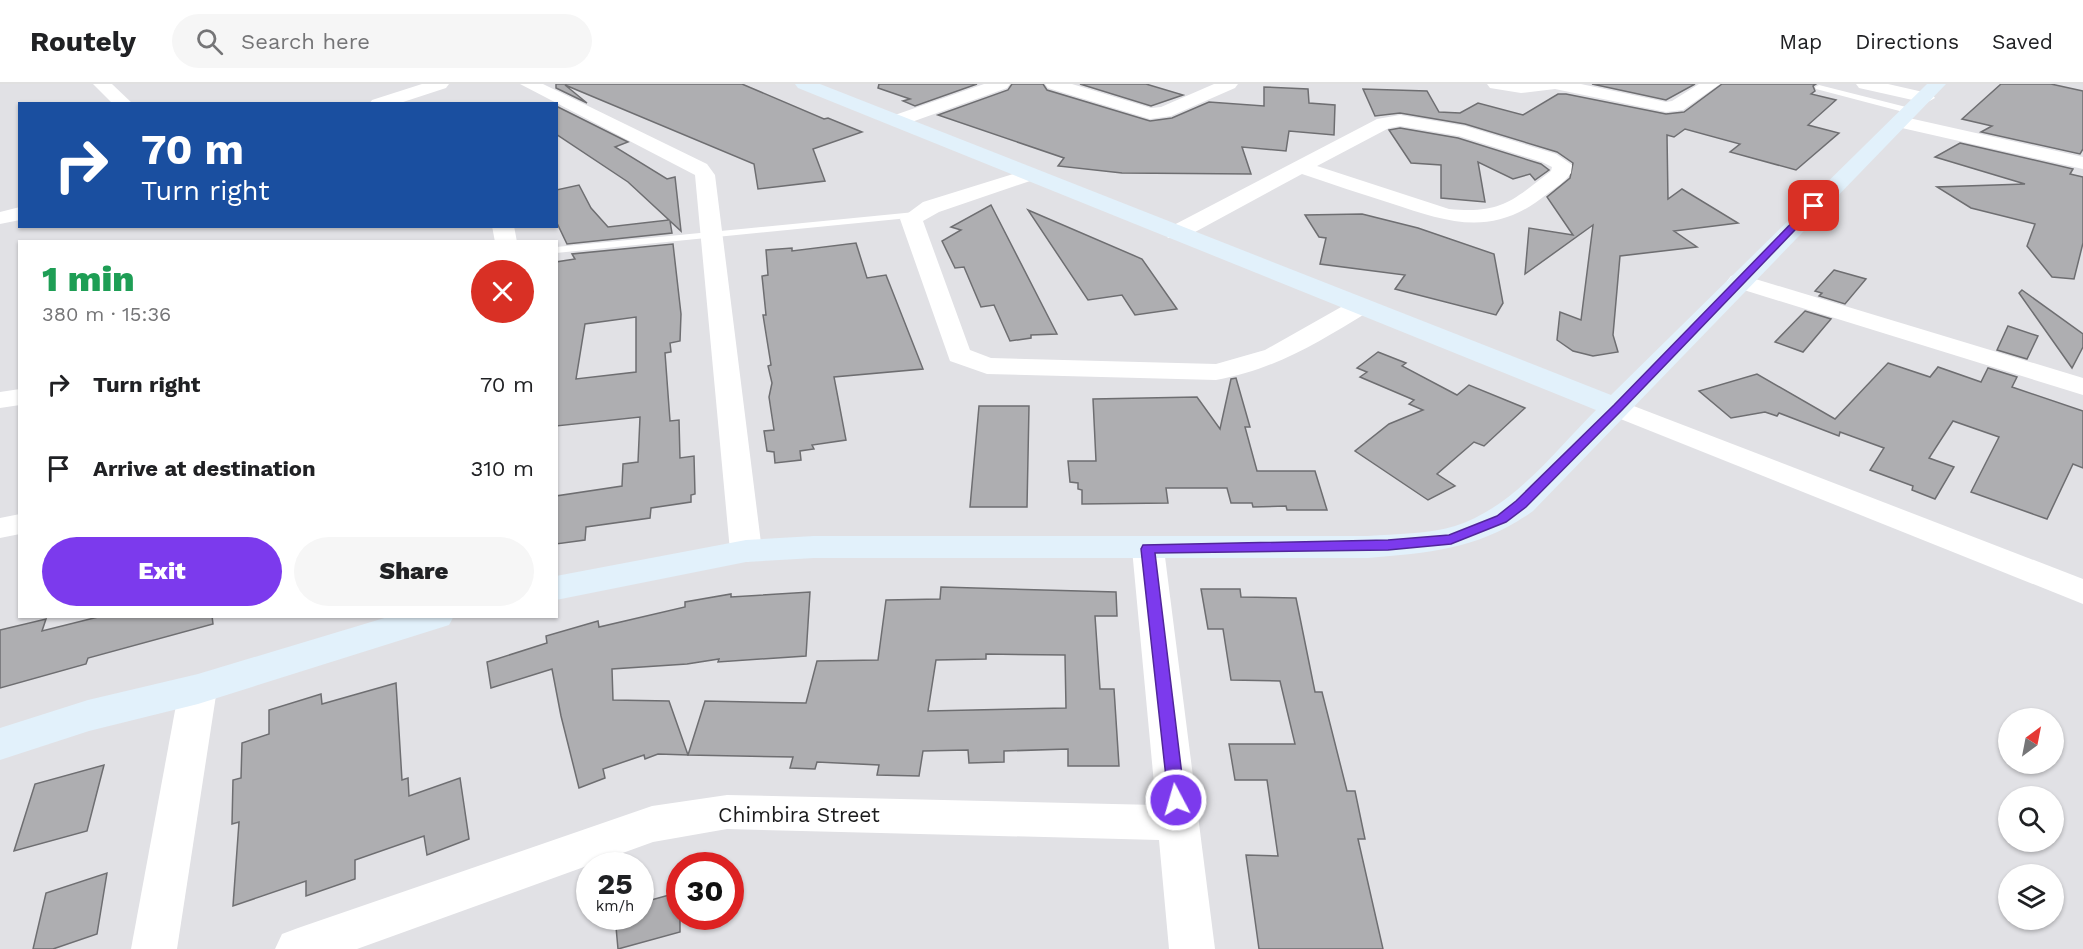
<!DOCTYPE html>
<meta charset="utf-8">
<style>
:root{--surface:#fff;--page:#f6f6f6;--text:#202124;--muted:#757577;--line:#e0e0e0;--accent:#7c3aed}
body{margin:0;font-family:"Work Sans",sans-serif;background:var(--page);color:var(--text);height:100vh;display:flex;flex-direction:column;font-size:22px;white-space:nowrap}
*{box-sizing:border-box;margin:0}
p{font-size:20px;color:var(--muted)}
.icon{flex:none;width:33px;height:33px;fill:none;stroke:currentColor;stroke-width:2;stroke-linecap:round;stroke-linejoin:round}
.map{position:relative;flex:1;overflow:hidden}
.details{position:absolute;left:18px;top:156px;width:540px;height:378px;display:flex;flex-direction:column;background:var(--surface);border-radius:0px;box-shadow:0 2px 4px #0004}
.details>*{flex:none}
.top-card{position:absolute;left:18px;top:18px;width:540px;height:126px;border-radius:0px;box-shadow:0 2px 4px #0004;background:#1a4fa0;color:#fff;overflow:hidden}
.needle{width:39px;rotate:32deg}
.tools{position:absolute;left:1998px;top:624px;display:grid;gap:12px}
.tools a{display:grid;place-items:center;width:66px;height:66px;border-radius:50%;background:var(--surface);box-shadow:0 2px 4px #0004;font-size:30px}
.speed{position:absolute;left:576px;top:768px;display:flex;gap:12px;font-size:30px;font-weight:700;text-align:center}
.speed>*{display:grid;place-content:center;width:78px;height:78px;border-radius:50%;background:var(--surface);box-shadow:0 2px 4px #0004;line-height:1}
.speed small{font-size:15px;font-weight:400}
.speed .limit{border:9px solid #d22;background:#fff;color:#111}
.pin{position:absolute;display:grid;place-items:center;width:51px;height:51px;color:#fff;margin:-26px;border-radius:12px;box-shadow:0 3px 9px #0006}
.me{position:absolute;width:66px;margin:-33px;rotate:354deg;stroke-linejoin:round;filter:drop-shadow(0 0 4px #0008)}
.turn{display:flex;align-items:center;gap:21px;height:126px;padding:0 24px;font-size:27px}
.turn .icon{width:78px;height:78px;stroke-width:2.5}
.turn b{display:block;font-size:42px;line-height:51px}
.round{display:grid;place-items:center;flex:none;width:63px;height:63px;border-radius:32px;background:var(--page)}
.headline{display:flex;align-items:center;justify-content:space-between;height:102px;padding:0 24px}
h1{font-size:36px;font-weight:800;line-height:45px;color:#1e9e55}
.primary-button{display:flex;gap:12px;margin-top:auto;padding:12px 24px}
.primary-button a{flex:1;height:69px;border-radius:36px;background:var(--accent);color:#fff;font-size:24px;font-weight:800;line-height:69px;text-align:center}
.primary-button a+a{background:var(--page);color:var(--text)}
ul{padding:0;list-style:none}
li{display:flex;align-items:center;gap:18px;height:84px;padding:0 24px}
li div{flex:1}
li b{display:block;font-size:22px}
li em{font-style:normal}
header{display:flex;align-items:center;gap:36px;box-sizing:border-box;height:84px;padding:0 30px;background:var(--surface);border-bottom:2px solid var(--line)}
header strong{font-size:28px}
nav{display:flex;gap:33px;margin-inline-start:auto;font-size:21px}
.search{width:420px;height:54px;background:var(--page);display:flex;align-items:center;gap:15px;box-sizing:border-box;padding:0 21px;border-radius:33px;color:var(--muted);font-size:22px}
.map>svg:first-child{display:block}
.building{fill:#aeaeb1;stroke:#6e6e71;stroke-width:1.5;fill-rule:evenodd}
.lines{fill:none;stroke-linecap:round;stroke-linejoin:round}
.lane{fill:#fff;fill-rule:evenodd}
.street{fill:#fff;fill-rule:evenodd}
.secondary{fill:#e2f1fb;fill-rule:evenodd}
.route{fill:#7c3aed;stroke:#51269a;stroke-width:1.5}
.labels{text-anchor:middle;stroke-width:5;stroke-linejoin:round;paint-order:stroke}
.near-street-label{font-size:21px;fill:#1b1b1c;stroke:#fff}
</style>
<header>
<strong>Routely</strong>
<div class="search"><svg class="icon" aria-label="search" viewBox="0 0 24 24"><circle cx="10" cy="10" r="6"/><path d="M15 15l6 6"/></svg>Search here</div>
<nav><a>Map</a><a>Directions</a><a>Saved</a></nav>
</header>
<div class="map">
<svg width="2083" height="865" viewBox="0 0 2083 865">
<rect width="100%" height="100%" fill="#e1e1e5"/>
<!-- building -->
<g class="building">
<path d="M556,0H742L824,35L828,34L862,48L813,65L825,97L758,105L754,80L565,1L587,19L556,4Z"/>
<path d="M879,0H977L915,22L903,17L910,15L878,4Z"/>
<path d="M1012,0H1043L1047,6L1150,37L1172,34L1209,18L1264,22V3L1308,5L1309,19L1335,21L1334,51L1289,47L1286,67L1242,63L1251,90L1122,89L1058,82L1064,74L938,31L1008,6Z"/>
<path d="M1080,0H1146L1183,11L1151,22Z"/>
<path d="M1592,0H1695L1666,16Z"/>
<path d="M1722,0H1816L1813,2L1815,7L1811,10L1836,16L1808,41L1839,49L1796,86L1730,68L1740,60L1685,45L1674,53L1667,51L1668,115L1682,105L1738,139L1674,147L1697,163L1620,172L1613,251L1618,268L1593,272L1573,267L1557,256L1560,228L1581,236L1593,141L1525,190L1529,144L1573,151L1547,113L1570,94L1573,79L1557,68L1465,40L1400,29L1375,32L1363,5L1427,7L1439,28L1460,29L1478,19L1523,31L1558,10H1566L1666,30L1684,28Z"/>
<path d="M2001,0H2051L2083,7V65L2080,70L1981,48L1992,42L1962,35Z"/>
<path d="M556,22L628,58L615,63L667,95L675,93L681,147L670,137L672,149L567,160L556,137V106L579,101L591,124L608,143L669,136L628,98L556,50Z"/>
<path d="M1400,44L1458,54L1541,80L1549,86L1535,96L1530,90L1513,95L1478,78L1485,118L1441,114V81L1411,79L1389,46Z"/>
<path d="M1960,59L2073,85L2070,90L2083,93V159L2074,195L2052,193L2027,162L2035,140L1971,124L1937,103L2025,100L1935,73Z"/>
<path d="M991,121L1057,250L1031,251V254L1010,257L994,221L981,223L964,183L955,184L942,157L961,146L951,143Z"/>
<path d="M1028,126L1142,175L1177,225L1135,231L1122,211L1088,216Z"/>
<path d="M1362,130L1418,144L1494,170L1503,219L1496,231L1395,205L1405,191L1320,180L1326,154L1319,153L1305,131Z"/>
<path d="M856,159L867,194L886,191L923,285L834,293L846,356L812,361L814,365L800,367L801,376L775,379L774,368L767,367L764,347L774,346L769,313L772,299L768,282L771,281L763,231H766L762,192L768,191L766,166L792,164V167Z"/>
<path d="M673,160L681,230L680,257L670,259L671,268L665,269L670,337L679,336L680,374L694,372L695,410L691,411V418L651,424L650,434L586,443L585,456L556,460V412L622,402L623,380L638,378L640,333L556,342V178L575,175L572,170ZM636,233V288L576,295L585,240Z"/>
<path d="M1834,186L1866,195L1845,220L1819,212L1822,209L1815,207Z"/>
<path d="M2022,206L2083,250V263L2072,284L2019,209Z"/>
<path d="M1805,227L1831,235L1803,268L1775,258Z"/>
<path d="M2008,242L2038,252L2027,275L1997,266Z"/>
<path d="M1378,268L1406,279L1402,282L1457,311L1469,301L1525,324L1484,362L1474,358L1437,390L1455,402L1428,416L1355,367L1389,340L1423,326L1409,320L1414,316L1360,293L1367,288L1357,284Z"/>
<path d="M1888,279L1930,293L1938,283L1981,298L1988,284L2017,293L2012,303L2083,327V384L2073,380L2047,435L1971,408L1999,353L1953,337L1929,374L1954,383L1935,415L1912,406L1913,402L1870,386L1884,364L1840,348L1839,352L1779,329L1777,332L1765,328L1731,334L1699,307L1757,290L1835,335Z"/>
<path d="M1236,294L1250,343H1245L1257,387H1315L1327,426H1287L1286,422L1253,423L1252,419H1231L1227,404H1166L1168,419L1082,420V406L1078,405V399L1070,398L1068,377H1096L1093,315L1197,313L1220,345L1231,295Z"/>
<path d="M979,322H1029L1027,423H970Z"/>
<path d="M941,503L1116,508L1117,532H1095L1100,605H1114L1119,682H1068V665L1004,667V678L969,679L968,666L923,667L919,692L877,691L879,681L817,678L815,685L790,684L793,673L688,671L705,617L806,619L817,577L878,576L886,516L940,515ZM986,570L1065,571L1066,624L928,627L936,576L986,575Z"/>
<path d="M1201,505H1240L1241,513L1296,514L1315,608H1322L1347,707H1355L1365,755H1358L1383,865H1259L1246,771L1278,772L1267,696H1235L1229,660H1295L1280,597L1231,596L1223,545H1208Z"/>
<path d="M810,508L806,572L718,578L719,575L687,580L612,585L613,616L669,617L688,671L658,670L645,675L644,671L603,685L605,694L579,704L561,632L552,585L491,604L487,578L547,559L546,552L598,537L599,543L685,523V518L731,510V513Z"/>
<path d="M102,532H212L213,540L88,574L86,580L0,604V546L46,535L42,547Z"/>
<path d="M396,599L402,696L408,694L409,712L460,694L469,755L427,771L424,752L355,776V795L306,812V797L233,822L239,738L232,740L233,696L241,694L242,659L269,650V626L321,610L322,620Z"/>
<path d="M104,681L87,747L14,767L35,700Z"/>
<path d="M107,789L97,850L53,865H33L46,809Z"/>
<path d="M680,808V848L618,865L615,832H640V819Z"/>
</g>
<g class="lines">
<!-- lane -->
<g class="lane">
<path d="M1819,1L1914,25L1915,27L1911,30L1816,5L1815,3Z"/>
<path d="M915,128L920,131L919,133L556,169V163Z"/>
</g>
<!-- street -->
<g class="street">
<path d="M93,0H112L133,20H113Z"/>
<path d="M422,0H449L446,4L397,20H369L372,16Z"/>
<path d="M520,0H543L707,80L715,91L762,467L758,475L746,478L734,475L730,467L695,91Z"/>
<path d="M984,0H1010L1007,4L906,40L899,42L890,36L892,32Z"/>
<path d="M1045,0H1072L1151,24L1161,23L1214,0H1238L1235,4L1171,32L1150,35L1048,4Z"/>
<path d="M1487,0H1581L1666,18L1672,17L1699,0H1720L1683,26L1666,28L1555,5L1521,9L1490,4Z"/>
<path d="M1856,0H1888L1932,10L1935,14L1926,19L1859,4Z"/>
<path d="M1400,31L1465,42L1556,70L1572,81L1571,89C1565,98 1555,104 1547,110C1493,154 1450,139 1390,119C1361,110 1332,100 1302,90L1184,154H1168L1165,149L1168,144L1377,35ZM1400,42L1459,52L1542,78L1552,83L1551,87C1512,117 1501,130 1449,125L1317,82L1389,44Z"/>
<path d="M1900,32L2083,73V85L1893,42L1891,38L1893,34Z"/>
<path d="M1029,85L1036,87L1039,91L1036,95L939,128L923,137L970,266L991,274L1216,280L1265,266L1350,218L1359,216L1368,218L1371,223L1368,228C1317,259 1276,285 1216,296L987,290L950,277L900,135L923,118Z"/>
<path d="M20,123V136L0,140V128Z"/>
<path d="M492,142H514L517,158H495Z"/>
<path d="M1739,190L2083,294V311L1731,202L1727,197L1731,192Z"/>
<path d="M20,305V321L0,324V308Z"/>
<path d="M1618,316L2083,495V520L1608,330L1604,324L1608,318Z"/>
<path d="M20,430V450L0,454V434Z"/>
<path d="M1148,454L1160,457L1164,465L1215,865H1169L1159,756L727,745L653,758L357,865H275L282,850L298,844L652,722L727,711L1156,721L1132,465L1136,457Z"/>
<path d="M198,591L211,595L217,605L177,865H131L179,605L185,595Z"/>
</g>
<!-- secondary -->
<g class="secondary">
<path d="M795,0H820L1611,311L1927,0H1946L1533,427C1480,465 1431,469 1368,474H814L746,478L556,516V492L746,456L814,452H1368C1396,450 1428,450 1455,442C1514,423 1554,368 1596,326L798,4Z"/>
<path d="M391,532H454L449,541L198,620L89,647L0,676V644L88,616L198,590Z"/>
</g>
</g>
<!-- route -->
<path class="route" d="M1810,120L1818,122L1622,326L1526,423L1506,438L1451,460L1388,466L1155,469L1185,716L1182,721L1176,723L1169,721L1141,465L1143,461L1388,456L1449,451L1497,432L1516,417L1614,321Z"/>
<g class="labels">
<!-- near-street labels -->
<g class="near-street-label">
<text x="799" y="738">Chimbira Street</text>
</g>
</g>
</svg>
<div class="tools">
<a><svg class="needle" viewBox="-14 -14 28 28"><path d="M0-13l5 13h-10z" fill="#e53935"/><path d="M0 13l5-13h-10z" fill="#757577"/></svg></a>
<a><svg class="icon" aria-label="search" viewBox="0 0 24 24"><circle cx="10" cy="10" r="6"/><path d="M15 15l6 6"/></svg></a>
<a><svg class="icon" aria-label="layers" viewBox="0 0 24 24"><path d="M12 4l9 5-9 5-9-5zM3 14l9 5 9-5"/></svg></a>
</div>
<div class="speed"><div>25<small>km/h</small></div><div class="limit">30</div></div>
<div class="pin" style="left:1814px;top:122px;background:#d93025"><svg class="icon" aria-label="arrive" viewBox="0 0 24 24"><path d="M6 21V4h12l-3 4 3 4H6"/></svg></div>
<svg class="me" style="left:1176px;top:716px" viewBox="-20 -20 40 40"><circle r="17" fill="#7c3aed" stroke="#fff" stroke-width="3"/><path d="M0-11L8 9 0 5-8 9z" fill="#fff"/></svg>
<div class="top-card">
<div class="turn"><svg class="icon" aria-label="right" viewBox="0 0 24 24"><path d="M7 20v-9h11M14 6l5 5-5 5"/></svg><div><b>70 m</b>Turn right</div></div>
</div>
<section class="details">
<div class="headline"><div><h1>1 min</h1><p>380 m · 15:36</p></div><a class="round" style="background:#d93025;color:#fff"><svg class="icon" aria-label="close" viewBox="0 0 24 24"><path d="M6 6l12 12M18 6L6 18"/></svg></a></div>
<ul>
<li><svg class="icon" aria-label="right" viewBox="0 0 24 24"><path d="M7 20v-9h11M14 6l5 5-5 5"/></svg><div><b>Turn right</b></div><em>70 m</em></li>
<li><svg class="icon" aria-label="arrive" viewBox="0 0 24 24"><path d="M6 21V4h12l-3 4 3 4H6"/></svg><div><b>Arrive at destination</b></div><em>310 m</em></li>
</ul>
<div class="primary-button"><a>Exit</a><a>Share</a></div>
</section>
</div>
